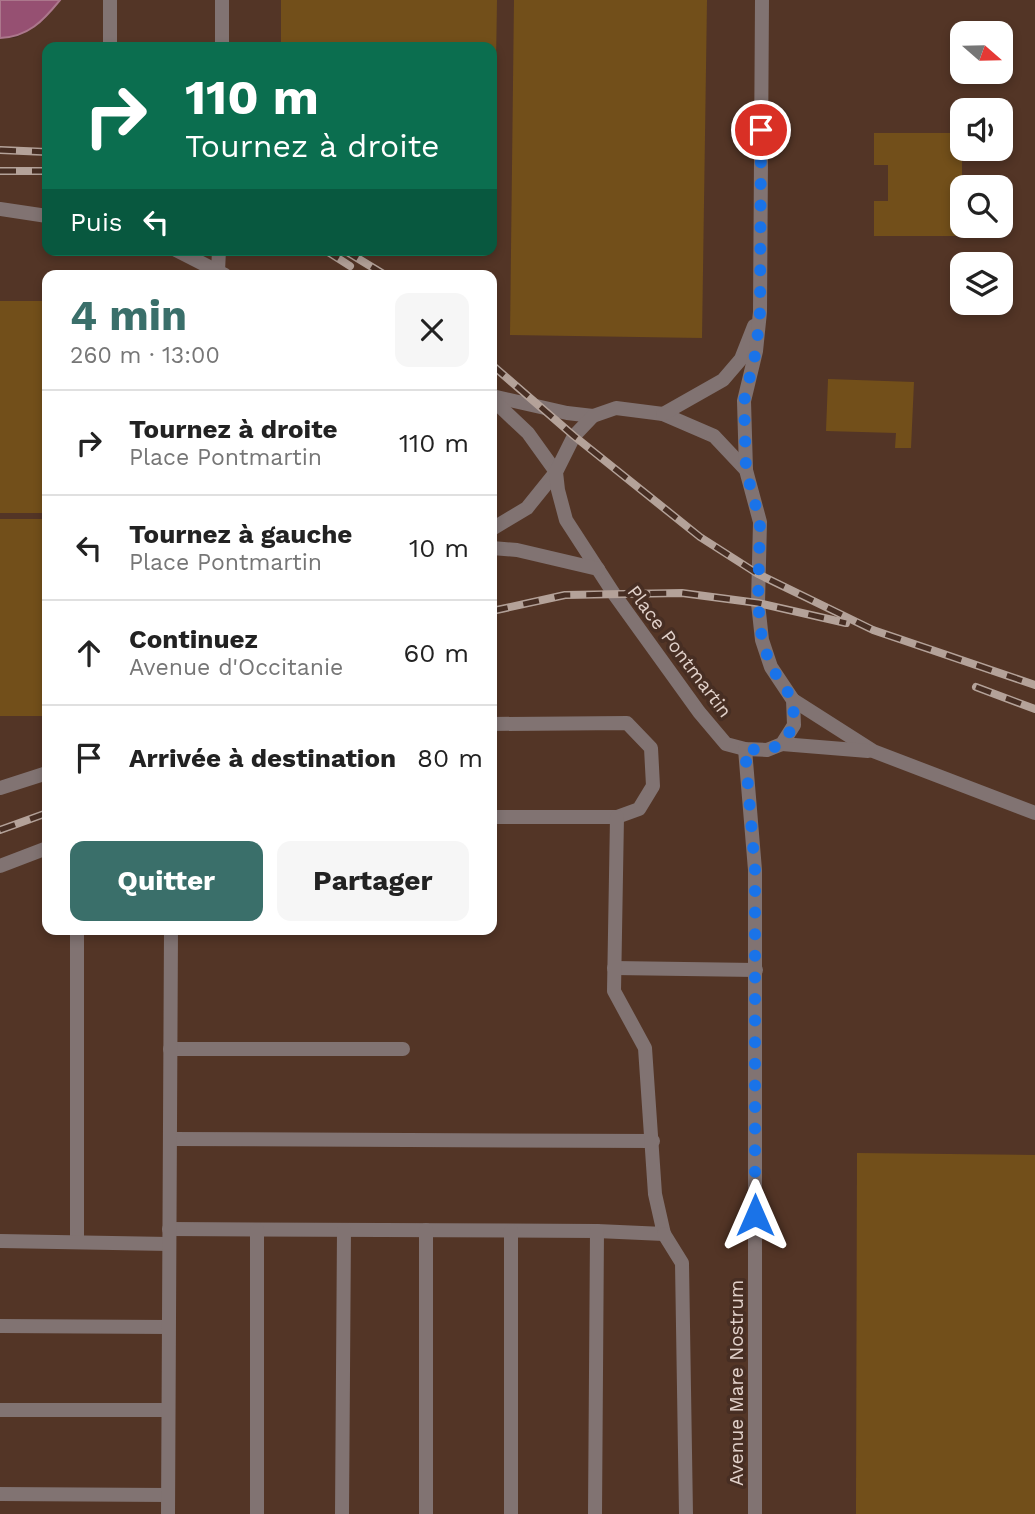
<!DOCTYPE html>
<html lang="fr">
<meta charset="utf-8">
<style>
:root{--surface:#fff;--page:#f6f6f6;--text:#222;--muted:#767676;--line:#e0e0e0;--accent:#3a6f6a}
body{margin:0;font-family:"Work Sans",sans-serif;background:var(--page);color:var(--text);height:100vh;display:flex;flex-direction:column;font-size:26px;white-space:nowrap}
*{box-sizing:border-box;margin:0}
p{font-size:23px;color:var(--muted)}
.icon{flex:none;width:38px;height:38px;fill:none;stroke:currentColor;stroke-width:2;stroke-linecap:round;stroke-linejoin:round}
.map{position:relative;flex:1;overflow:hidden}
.side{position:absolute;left:42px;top:270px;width:455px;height:665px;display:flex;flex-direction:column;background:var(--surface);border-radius:14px;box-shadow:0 4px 10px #0003}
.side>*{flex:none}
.banner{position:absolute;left:42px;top:42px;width:455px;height:214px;border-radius:14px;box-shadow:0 4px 10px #0003;background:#0b6e4f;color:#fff;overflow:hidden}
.needle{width:46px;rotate:110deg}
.controls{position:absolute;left:950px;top:21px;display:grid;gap:14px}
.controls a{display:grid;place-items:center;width:63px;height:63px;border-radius:14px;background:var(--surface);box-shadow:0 4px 10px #0003;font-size:35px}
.pin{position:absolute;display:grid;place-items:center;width:60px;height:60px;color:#fff;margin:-30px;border:4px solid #fff;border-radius:50%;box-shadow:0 2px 7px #0007}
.me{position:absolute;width:77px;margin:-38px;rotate:0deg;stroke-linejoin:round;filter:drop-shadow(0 0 5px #0008)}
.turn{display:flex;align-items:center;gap:24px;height:147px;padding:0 28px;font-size:32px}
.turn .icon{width:91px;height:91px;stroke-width:2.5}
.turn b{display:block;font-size:49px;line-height:60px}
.then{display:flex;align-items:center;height:66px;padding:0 28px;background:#0003;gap:14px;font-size:26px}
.round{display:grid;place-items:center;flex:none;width:74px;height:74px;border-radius:14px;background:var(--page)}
.summary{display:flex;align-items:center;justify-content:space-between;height:119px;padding:0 28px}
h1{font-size:42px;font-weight:700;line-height:52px;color:var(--accent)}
.action{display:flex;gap:14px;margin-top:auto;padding:14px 28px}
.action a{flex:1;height:80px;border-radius:14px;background:var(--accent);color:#fff;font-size:28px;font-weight:700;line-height:80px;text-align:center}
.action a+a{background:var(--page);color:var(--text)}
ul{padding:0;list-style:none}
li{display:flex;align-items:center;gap:21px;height:105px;padding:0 28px;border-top:2px solid var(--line)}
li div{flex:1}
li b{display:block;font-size:26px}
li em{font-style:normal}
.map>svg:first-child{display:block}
.built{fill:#533526;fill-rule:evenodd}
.water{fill:#965072;stroke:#ac778c;stroke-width:2}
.building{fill:#724f1a}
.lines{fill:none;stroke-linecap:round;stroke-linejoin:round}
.lane{stroke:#817372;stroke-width:14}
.street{stroke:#817372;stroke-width:14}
.rail-casing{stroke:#b4a299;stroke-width:8}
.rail{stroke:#472e23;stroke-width:5;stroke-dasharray:16;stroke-linecap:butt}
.route{stroke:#1a73e8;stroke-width:12;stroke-dasharray:0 21.6}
.labels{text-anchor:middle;stroke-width:7;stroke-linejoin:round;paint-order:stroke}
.street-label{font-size:19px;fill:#e1d1ca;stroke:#472e23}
</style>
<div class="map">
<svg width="1035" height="1514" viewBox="0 0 1035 1514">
<rect width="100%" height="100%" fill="#472e23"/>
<!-- built -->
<path class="built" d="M60,0H1035V1514H0V38H16L44,20ZM962,33H1001V72H962ZM47,47H492V250H47ZM962,110H1001V149H962ZM962,187H1001V226H962ZM962,264H1001V303H962ZM47,275H492V929H47Z"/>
<!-- water -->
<path class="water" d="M0,0H60C43,21 28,37 0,38Z"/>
<!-- building -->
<g class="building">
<path d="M281,0H497L495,126H492V47H281Z"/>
<path d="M514,0H707L702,338L510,335Z"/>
<path d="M874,133H962V226H979V236H874V201H888V165H874Z"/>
<rect x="0" y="301" width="47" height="212"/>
<path d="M828,379L914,382L911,448H895L896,433L826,431Z"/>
<rect x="0" y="519" width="47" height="197"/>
<path d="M857,1153L1035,1155V1514H856Z"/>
</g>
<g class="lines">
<!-- lane -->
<g class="lane">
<path d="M110,47V0"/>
<path d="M222,47V0"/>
<path d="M218,272L219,250"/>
<path d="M492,724L627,723L651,748L653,786L639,809L617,817H492"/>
<path d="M0,866L47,848"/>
<path d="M77,929V1242"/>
<path d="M614,968L756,970"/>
<path d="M170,1049H403"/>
<path d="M170,1139L653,1141"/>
<path d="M169,1229L597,1231L664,1234L655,1194L645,1048L614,991L617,817"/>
<path d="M664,1234L682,1263L686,1514"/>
<path d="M0,1241L169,1244"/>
<path d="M0,1326L168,1327"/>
<path d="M0,1410H168"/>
<path d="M0,1494L168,1495"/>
<path d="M168,1514L171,929"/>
<path d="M257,1514V1230"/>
<path d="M342,1514L344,1230"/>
<path d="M426,1514V1230"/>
<path d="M511,1514V1231"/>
<path d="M595,1514L597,1231"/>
</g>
<!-- street -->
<g class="street">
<path d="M0,209L47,216"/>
<path d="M176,250L225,275"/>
<path d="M492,396L567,413L593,416"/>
<path d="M492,399L528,433L556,472L527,508L492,529"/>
<path d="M616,408L663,414L714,436L746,470L760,522L758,603L762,640L771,667L793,700L794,725L782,744L767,750L745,749L726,744L699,712L614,594L566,520L558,490L556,472L574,436L593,416Z"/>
<path d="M663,414L723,380L741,359L754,326"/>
<path d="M746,470L744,401L756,351L760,312L762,0"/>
<path d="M492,548L517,550L598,569"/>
<path d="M793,700L873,751L1035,813"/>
<path d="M782,744L868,751"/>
<path d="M745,749L755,870V1514"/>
<path d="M0,788L47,773"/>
</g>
<defs>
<g id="rail">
<path d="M0,150L47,152"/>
<path d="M0,171H47"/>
<path d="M325,250L350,266"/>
<path d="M344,250L385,275"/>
<path d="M492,365L574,436L700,537L758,574L873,630L1035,685"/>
<path d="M492,611L565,595L682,593L758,603L846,623"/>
<path d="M976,687L1035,709"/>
<path d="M0,830L47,813"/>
</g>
</defs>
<!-- rail casing -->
<use href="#rail" class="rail-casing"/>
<!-- rail -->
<use href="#rail" class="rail"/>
</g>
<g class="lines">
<!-- route -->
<path class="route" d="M755,1215V870L745,749L767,750L782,744L794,725L793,700L771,667L762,640L758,603L760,522L746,470L744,401L756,351L760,312L761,130"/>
</g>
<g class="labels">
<!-- street labels -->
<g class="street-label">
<text transform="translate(680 651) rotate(53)" y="7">Place Pontmartin</text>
<text transform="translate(736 1383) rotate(-90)" y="7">Avenue Mare Nostrum</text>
</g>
</g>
</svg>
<div class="controls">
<a><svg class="needle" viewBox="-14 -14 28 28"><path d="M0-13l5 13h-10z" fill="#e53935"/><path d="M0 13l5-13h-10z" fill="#767676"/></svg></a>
<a><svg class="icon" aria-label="sound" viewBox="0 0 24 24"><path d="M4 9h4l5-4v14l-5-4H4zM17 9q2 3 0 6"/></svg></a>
<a><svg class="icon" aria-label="search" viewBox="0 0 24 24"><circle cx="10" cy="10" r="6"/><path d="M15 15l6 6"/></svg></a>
<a><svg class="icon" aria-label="layers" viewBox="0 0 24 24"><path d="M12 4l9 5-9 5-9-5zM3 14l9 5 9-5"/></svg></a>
</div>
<div class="pin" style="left:761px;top:130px;background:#d93025"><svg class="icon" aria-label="arrive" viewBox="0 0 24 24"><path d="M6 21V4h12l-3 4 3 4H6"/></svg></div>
<svg class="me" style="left:755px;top:1215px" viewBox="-20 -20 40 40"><path d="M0-17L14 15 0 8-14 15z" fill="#1a73e8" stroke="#fff" stroke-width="4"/></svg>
<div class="banner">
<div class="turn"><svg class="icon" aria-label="right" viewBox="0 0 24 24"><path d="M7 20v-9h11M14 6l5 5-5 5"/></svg><div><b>110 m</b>Tournez à droite</div></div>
<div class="then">Puis<svg class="icon" aria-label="left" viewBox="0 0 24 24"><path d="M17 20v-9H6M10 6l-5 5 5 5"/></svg></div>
</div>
<section class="side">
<div class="summary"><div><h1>4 min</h1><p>260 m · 13:00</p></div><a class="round"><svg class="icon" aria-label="close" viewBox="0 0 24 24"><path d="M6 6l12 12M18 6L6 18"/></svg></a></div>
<ul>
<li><svg class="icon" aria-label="right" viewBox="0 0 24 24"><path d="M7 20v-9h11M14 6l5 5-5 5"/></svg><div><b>Tournez à droite</b><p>Place Pontmartin</p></div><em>110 m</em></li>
<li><svg class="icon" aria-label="left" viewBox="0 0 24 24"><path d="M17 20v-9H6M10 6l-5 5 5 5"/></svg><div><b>Tournez à gauche</b><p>Place Pontmartin</p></div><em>10 m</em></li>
<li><svg class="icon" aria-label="ahead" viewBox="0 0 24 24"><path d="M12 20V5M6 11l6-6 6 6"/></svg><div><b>Continuez</b><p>Avenue d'Occitanie</p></div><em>60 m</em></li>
<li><svg class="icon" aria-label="arrive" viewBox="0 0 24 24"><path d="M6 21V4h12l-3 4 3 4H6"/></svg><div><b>Arrivée à destination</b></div><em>80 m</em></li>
</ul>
<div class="action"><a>Quitter</a><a>Partager</a></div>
</section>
</div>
